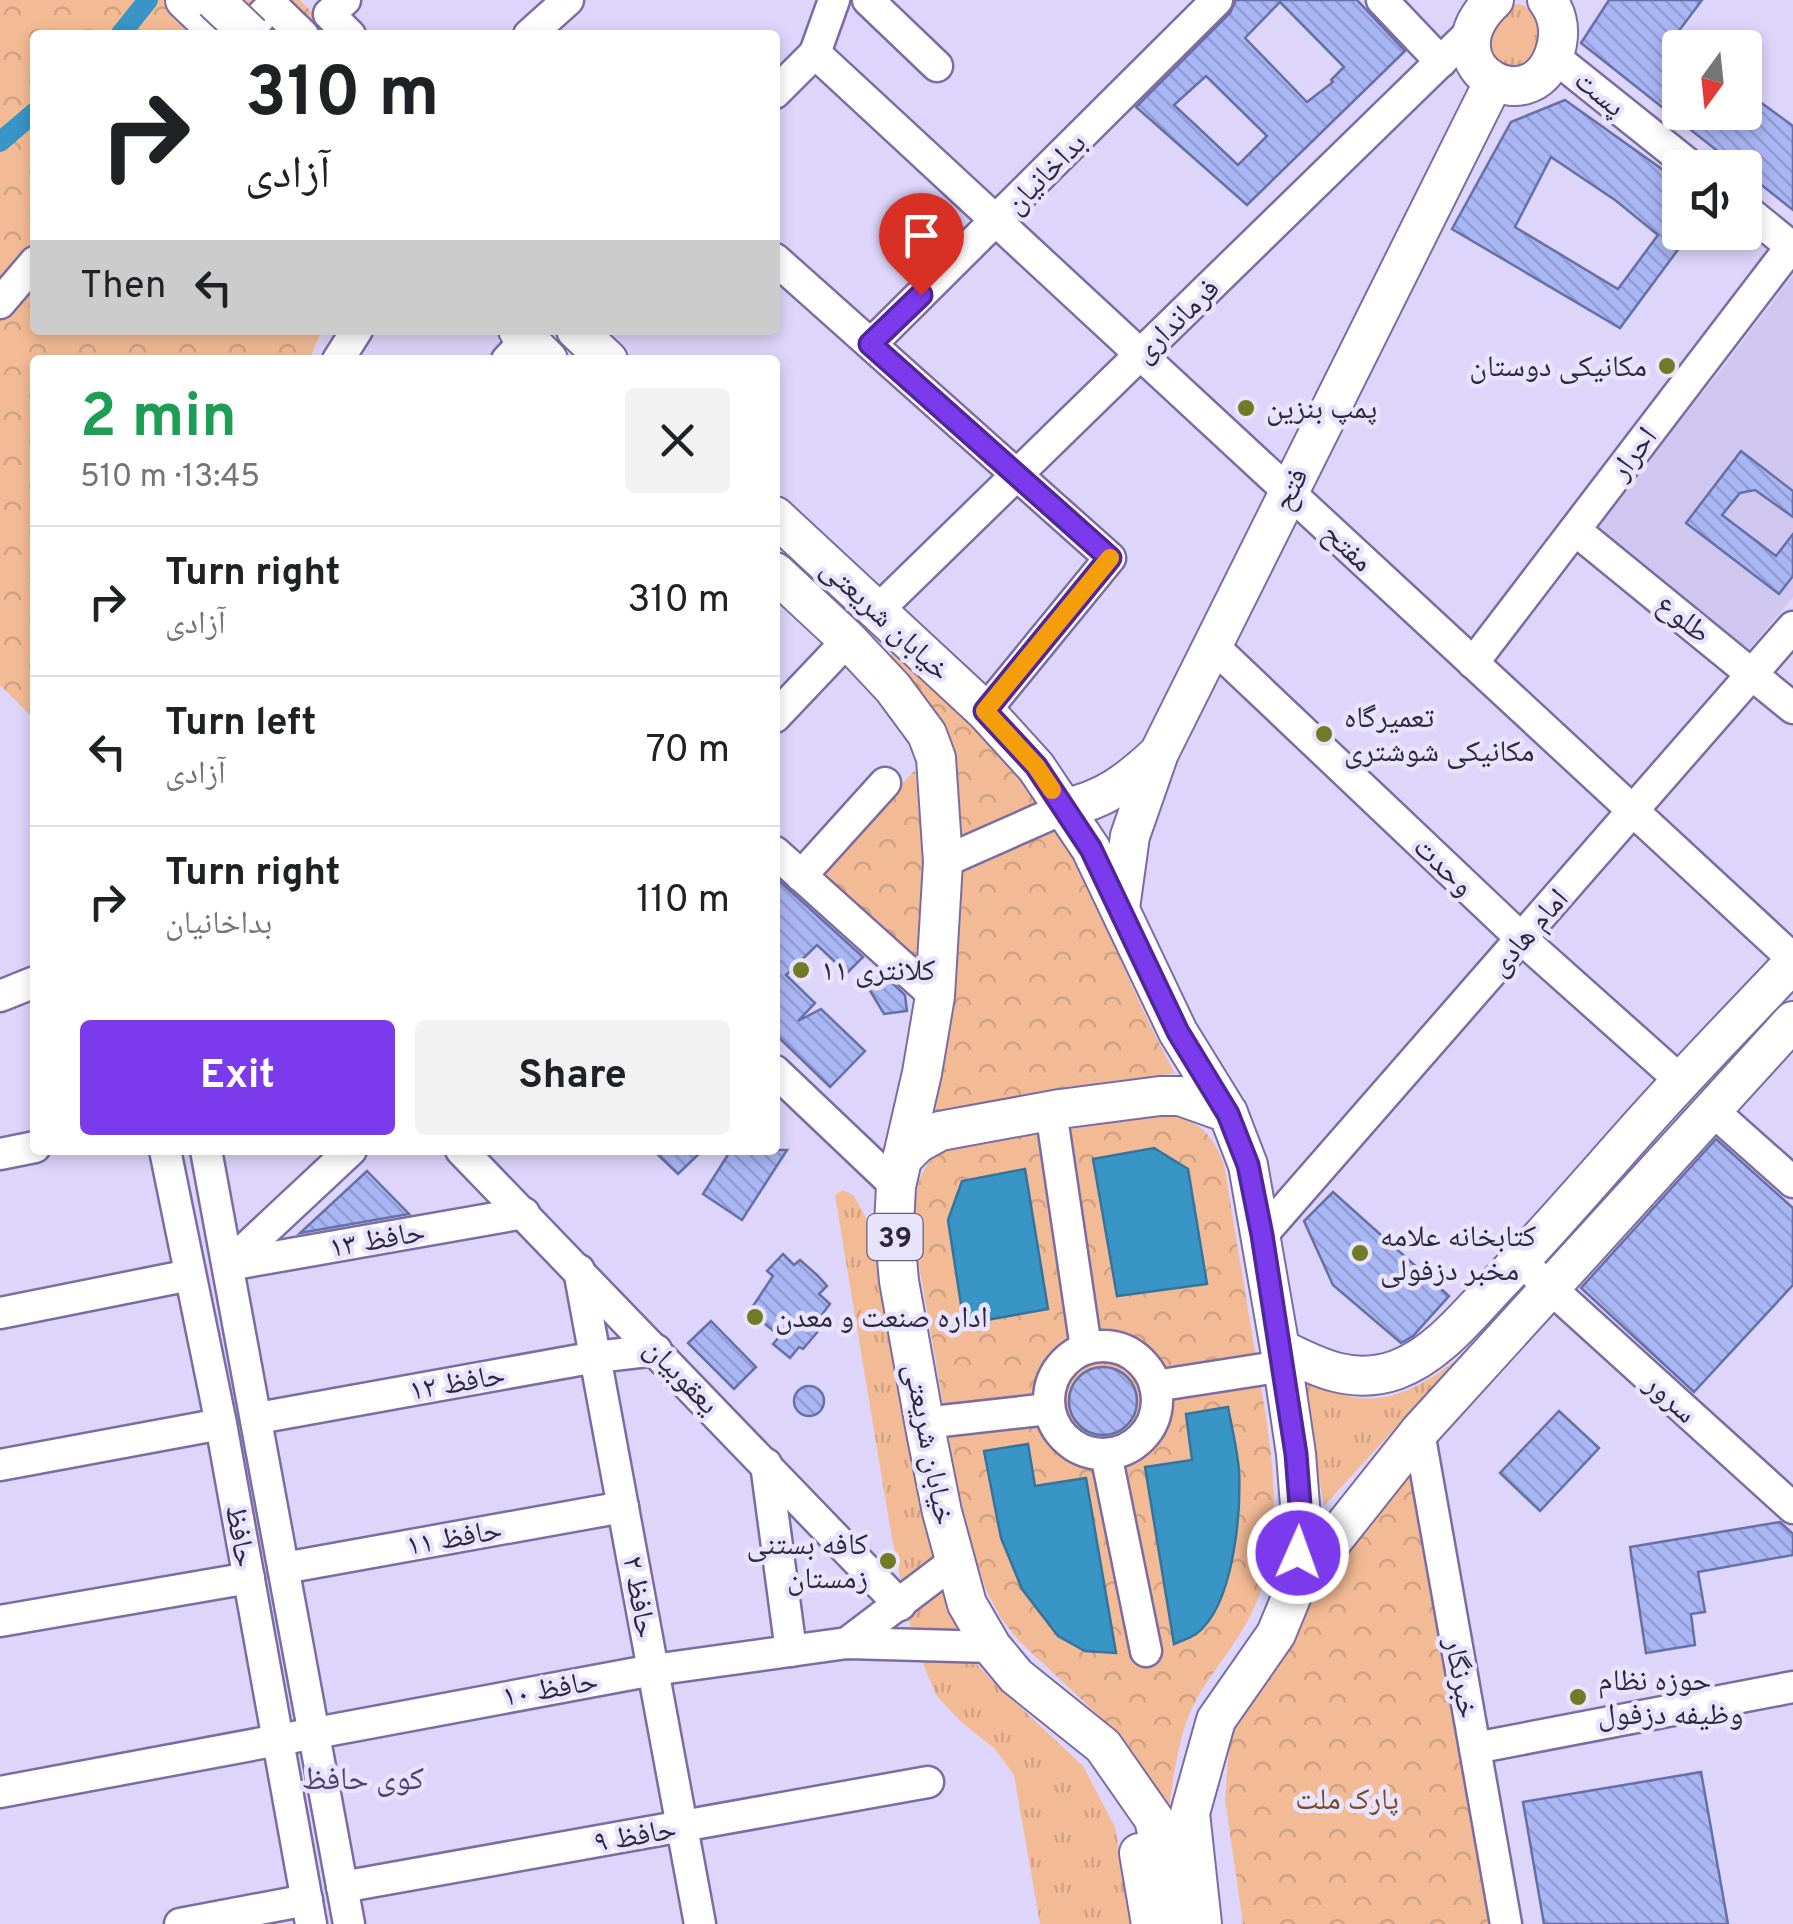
<!DOCTYPE html>
<meta charset="utf-8">
<style>
:root{--surface:#fff;--page:#f2f2f2;--text:#202124;--muted:#757577;--line:#e0e0e0;--accent:#7c3aed}
body{margin:0;font-family:Overpass,"Noto Naskh Arabic",sans-serif;background:var(--page);color:var(--text);height:100vh;display:flex;flex-direction:column;font-size:38px;white-space:nowrap}
*{box-sizing:border-box;margin:0}
p{font-size:32px;color:var(--muted)}
.icon{flex:none;width:55px;height:55px;fill:none;stroke:currentColor;stroke-width:2;stroke-linecap:round;stroke-linejoin:round}
.map{position:relative;flex:1;overflow:hidden}
.details{position:absolute;left:30px;top:355px;width:750px;height:800px;display:flex;flex-direction:column;background:var(--surface);border-radius:10px;box-shadow:0 5px 15px #0003}
.details>*{flex:none}
.top-card{position:absolute;left:30px;top:30px;width:750px;height:305px;border-radius:10px;box-shadow:0 5px 15px #0003;background:#fff;color:var(--text);overflow:hidden}
.needle{width:65px;rotate:195deg}
.tools{position:absolute;left:1662px;top:30px;display:grid;gap:20px}
.tools a{display:grid;place-items:center;width:100px;height:100px;border-radius:10px;background:var(--surface);box-shadow:0 5px 15px #0003;font-size:50px}
.pin{position:absolute;display:grid;place-items:center;width:85px;height:85px;color:#fff;margin:-102px -42px;border-radius:50% 50% 50% 0;rotate:-45deg;box-shadow:0 0 10px #0007}
.pin .icon{rotate:45deg}
.me{position:absolute;width:110px;margin:-55px;rotate:2deg;stroke-linejoin:round;filter:drop-shadow(0 0 8px #0008)}
.turn{display:flex;align-items:center;gap:35px;height:210px;padding:0 50px;font-size:45px}
.turn .icon{width:130px;height:130px;stroke-width:2.5}
.turn b{display:block;font-size:70px;line-height:85px}
.then{display:flex;align-items:center;height:95px;padding:0 50px;background:#0003;gap:20px;font-size:38px}
.round{display:grid;place-items:center;flex:none;width:105px;height:105px;border-radius:10px;background:var(--page)}
.summary{display:flex;align-items:center;justify-content:space-between;height:170px;padding:0 50px}
h1{font-size:60px;font-weight:700;line-height:75px;color:#1e9e55}
.cta{display:flex;gap:20px;margin-top:auto;padding:20px 50px}
.cta a{flex:1;height:115px;border-radius:10px;background:var(--accent);color:#fff;font-size:40px;font-weight:700;line-height:115px;text-align:center}
.cta a+a{background:var(--page);color:var(--text)}
ul{padding:0;list-style:none}
li{display:flex;align-items:center;gap:30px;height:150px;padding:0 50px;border-top:2px solid var(--line)}
li div{flex:1}
li b{display:block;font-size:38px}
li em{font-style:normal}
.map>svg:first-child{display:block}
.built{fill:#d0c7f0}
.grass{fill:url(#grass-tufts)}
.park{fill:url(#park-crowns)}
.water{fill:#3895c5;stroke:#35749d;stroke-width:2.5}
.lines{fill:none;stroke-linecap:round;stroke-linejoin:round}
.canal{stroke:#3895c5;stroke-width:20}
.building{fill:url(#building-back-hatch);stroke:#6670a6;stroke-width:2.5;fill-rule:evenodd}
.minor-casing{stroke:#7b6da4;stroke-width:35}
.major-casing{stroke:#7b6da4;stroke-width:42}
.minor{stroke:#fff;stroke-width:30}
.major{stroke:#fff;stroke-width:38}
.major-bridge-casing{stroke:#7b6da4;stroke-width:42;stroke-linecap:butt}
.major-bridge{stroke:#fff;stroke-width:38}
.route-casing{stroke:#51269a;stroke-width:25}
.route{stroke:#7c3aed;stroke-width:18}
.slow{stroke:#f59e0b;stroke-width:18}
.poi-dot{fill:#717a25;stroke:#e9e4fd;stroke-width:4}
.labels{text-anchor:middle;stroke-width:9;stroke-linejoin:round;paint-order:stroke}
.shield{fill:#e9e4fd;stroke:#666078;stroke-width:2.5}
.shield-label{font-size:28px;font-weight:bold;fill:#2e283f}
.street-label{font-size:30px;fill:#2e283f;stroke:#e9e4fd}
.poi-label{font-size:30px;fill:#2e283f;stroke:#e9e4fd;text-anchor:start}
.park-label{font-size:30px;fill:#7a4823;stroke:#e9e4fd}
.neighbourhood-label{font-size:32px;fill:#504275;stroke:#e9e4fd}
</style>
<div class="map">
<svg width="1793" height="1924" viewBox="0 0 1793 1924">
<defs>
<pattern id="grass-tufts" width="24" height="20" patternUnits="userSpaceOnUse" patternTransform="scale(2.5)"><rect width="24" height="20" fill="#f3bb95"/><path d="M3 7l-1-3M5 7V3M7 7l1-3M15 17l-1-3M17 17v-4M19 17l1-3" fill="none" stroke="#d1a182"/></pattern>
<pattern id="park-crowns" width="20" height="18" patternUnits="userSpaceOnUse" patternTransform="scale(2.5)"><rect width="20" height="18" fill="#f3bb95"/><path d="M2 6a3 3 0 1 1 6 0M12 15a3 3 0 1 1 6 0" fill="none" stroke="#d1a182"/></pattern>
<pattern id="building-back-hatch" width="6" height="6" patternUnits="userSpaceOnUse" patternTransform="scale(2.5)"><rect width="6" height="6" fill="#a9b6f4"/><path d="M-1 5l2 2M0 0l6 6M5-1l2 2" fill="none" stroke="#929cd2"/></pattern>
</defs>
<rect width="100%" height="100%" fill="#ddd5fa"/>
<!-- built -->
<path class="built" d="M1793,275V597L1747,652L1595,525L1725,365Z"/>
<!-- grass -->
<g class="grass">
<path d="M1519,4C1560,18 1538,48 1521,72L1489,64L1490,24L1506,6Z"/>
<path d="M843,1190L854,1196L872,1229L925,1520L957,1631L972,1659L991,1680L1083,1766L1115,1827L1132,1924H1040L1014,1775L995,1749L959,1720L936,1695L913,1639L891,1533L835,1195Z"/>
<path d="M1458,1359L1324,1506L1301,1376C1365,1414 1402,1401 1458,1359Z"/>
</g>
<!-- park -->
<g class="park">
<path d="M0,0H300L334,35H35V330H322L309,360H35V720L0,685Z"/>
<path d="M895,651C951,700 1011,754 1051,819C1100,900 1129,991 1175,1073L935,1113L947,1040L960,874L888,658Z"/>
<path d="M915,770L924,858L916,968L817,875Z"/>
<path d="M1161,1114C1197,1120 1210,1129 1224,1164C1234,1227 1245,1290 1255,1352C1268,1430 1286,1509 1262,1587C1250,1627 1223,1657 1201,1691C1179,1727 1175,1768 1169,1808L1124,1739L1020,1642L1000,1617L986,1590L963,1521L912,1223C915,1195 917,1166 943,1150Z"/>
<path d="M1413,1468L1491,1924H1243L1225,1799L1230,1736L1283,1654L1312,1597Z"/>
</g>
<!-- water -->
<g class="water">
<path d="M1154,1148L1188,1169L1207,1284L1117,1296L1093,1159Z"/>
<path d="M1025,1169L1048,1309L964,1324L948,1220L962,1181Z"/>
<path d="M1228,1407C1232,1428 1237,1449 1239,1470C1241,1513 1234,1606 1196,1634C1190,1638 1181,1641 1174,1644L1145,1467L1192,1460L1186,1414Z"/>
<path d="M1028,1444L1035,1486L1086,1478L1116,1653L1085,1651L1058,1636L1022,1589L1001,1538L984,1451Z"/>
</g>
<g class="lines">
<!-- canal -->
<g class="canal">
<path d="M120,35L148,0"/>
<path d="M0,142L35,112"/>
</g>
</g>
<!-- building -->
<g class="building">
<path d="M1236,0H1357L1405,51L1247,205L1136,107L1230,13ZM1280,2L1344,67L1331,80L1333,82L1307,102L1245,38ZM1206,76L1267,136L1238,165L1174,105Z"/>
<path d="M1609,0H1702L1672,40L1680,46V112H1745L1756,99L1793,126V210L1745,172V168H1739L1581,43Z"/>
<path d="M1565,100L1680,182V232H1691L1620,328L1452,229L1511,122ZM1551,157L1615,200L1658,235L1618,289L1515,227Z"/>
<path d="M1741,451L1793,491V517L1755,490L1740,493L1722,515L1776,556L1793,534V576L1779,594L1686,523Z"/>
<path d="M775,877L863,957L847,973L817,945L786,975L815,1003L798,1021L821,1009L865,1051L830,1087L775,1034Z"/>
<path d="M884,975L905,995L907,1011L884,1014L866,984Z"/>
<path d="M1716,1139L1793,1208V1285L1694,1392L1581,1288Z"/>
<path d="M653,1150H703L678,1174Z"/>
<path d="M731,1150H787L742,1220L703,1194Z"/>
<path d="M367,1171L409,1214L300,1233Z"/>
<path d="M1333,1192L1449,1296L1413,1336L1401,1343L1333,1285L1304,1221Z"/>
<path d="M783,1254L794,1265L800,1260L817,1275L827,1286L819,1294L830,1304L820,1317L826,1322L803,1349L799,1347L790,1358L773,1344L780,1336L755,1316L753,1306L773,1276L767,1271Z"/>
<path d="M711,1321L756,1367L734,1389L688,1343Z"/>
<circle cx="1103" cy="1401" r="34"/>
<circle cx="809" cy="1401" r="15"/>
<path d="M1559,1411L1599,1448L1540,1511L1500,1473Z"/>
<path d="M1780,1522L1793,1534V1555L1698,1572L1705,1612L1691,1614L1695,1645L1646,1653L1630,1547Z"/>
<path d="M1701,1772L1728,1924H1544L1523,1802Z"/>
</g>
<g class="lines">
<defs>
<g id="minor">
<path d="M345,0L329,14L350,35"/>
<path d="M868,0L937,66"/>
<path d="M1382,0L1441,62"/>
<path d="M243,35L272,5L303,35"/>
<path d="M529,35L568,0"/>
<path d="M815,53L1793,959"/>
<path d="M1553,56L1693,168"/>
<path d="M775,93L815,53L834,0"/>
<path d="M1745,209L1793,248"/>
<path d="M775,259L1110,558L985,711"/>
<path d="M0,303L35,262"/>
<path d="M871,344L1217,0"/>
<path d="M338,360L357,330"/>
<path d="M507,360L526,340"/>
<path d="M1575,530L1793,708"/>
<path d="M877,611L1475,28"/>
<path d="M1213,646L1522,939L1681,1081"/>
<path d="M1473,663L1793,244"/>
<path d="M775,717L848,640"/>
<path d="M775,852L935,996"/>
<path d="M943,862L1065,808"/>
<path d="M801,876L885,783"/>
<path d="M0,996L35,982"/>
<path d="M775,1071L896,1186"/>
<path d="M1712,1110L1793,1182"/>
<path d="M1051,1111L1086,1348"/>
<path d="M165,1150L221,1424L311,1924"/>
<path d="M206,1150L349,1924"/>
<path d="M461,1150L900,1605"/>
<path d="M0,1154L35,1147"/>
<path d="M1262,1235L1793,627"/>
<path d="M229,1264L351,1150"/>
<path d="M229,1265L524,1213"/>
<path d="M579,1270L700,1924"/>
<path d="M1536,1275L1793,1508"/>
<path d="M0,1313L190,1275"/>
<circle cx="1103" cy="1400" r="54"/>
<path d="M1155,1386L1283,1366"/>
<path d="M258,1418L596,1357L656,1350"/>
<path d="M924,1423L1049,1409"/>
<path d="M1419,1432L1506,1924"/>
<path d="M1106,1454L1146,1651"/>
<path d="M766,1464L791,1651"/>
<path d="M0,1465L221,1424"/>
<path d="M284,1568L623,1507"/>
<path d="M0,1621L249,1578"/>
<path d="M847,1643L955,1561"/>
<path d="M1475,1748L1793,1687"/>
<path d="M0,1792L653,1670L847,1643L992,1647"/>
<path d="M342,1887L928,1782"/>
<path d="M180,1924L307,1900"/>
</g>
<g id="major">
<path d="M185,0L222,35"/>
<path d="M1494,0C1422,68 1539,130 1557,44C1560,28 1557,13 1547,0"/>
<path d="M518,330L548,360"/>
<path d="M576,330L608,360"/>
<path d="M775,516L985,711L1036,767L1091,849L1178,1032L1228,1113L1248,1165L1283,1366L1296,1454L1301,1518L1295,1588L1276,1634L1216,1720L1190,1813L1202,1924"/>
<path d="M775,572L848,640L893,688L927,734L936,758L943,862L935,996L922,1073L896,1186L894,1226L899,1281L926,1432L942,1512L967,1604L992,1647L1016,1676L1103,1746L1154,1819L1177,1924"/>
<path d="M1065,808C1104,800 1128,782 1157,755"/>
<path d="M1120,908L1130,836L1159,753L1493,83"/>
<path d="M902,1159L918,1143L940,1131L1060,1109L1160,1096H1180L1228,1113"/>
<path d="M1281,1349C1318,1368 1353,1385 1396,1370C1435,1356 1466,1318 1494,1288C1545,1235 1593,1179 1642,1124C1691,1069 1742,1017 1793,963"/>
<path d="M1295,1588L1419,1432L1793,1021"/>
<path d="M1139,1853L1151,1924"/>
</g>
</defs>
<!-- minor casing -->
<use href="#minor" class="minor-casing"/>
<!-- major casing -->
<use href="#major" class="major-casing"/>
<!-- minor -->
<use href="#minor" class="minor"/>
<!-- major -->
<use href="#major" class="major"/>
<defs>
<path id="major-bridge" d="M214,0L251,35"/>
</defs>
<!-- major-bridge casing -->
<use href="#major-bridge" class="major-bridge-casing"/>
<!-- major-bridge -->
<use href="#major-bridge" class="major-bridge"/>
</g>
<g class="lines">
<defs>
<path id="route" d="M921,295L870,344L1110,558L985,711L1036,766L1091,849L1178,1032L1228,1114L1248,1165L1262,1235L1296,1454L1301,1518L1298,1553"/>
</defs>
<!-- route casing -->
<use href="#route" class="route-casing"/>
<!-- route -->
<use href="#route" class="route"/>
<!-- slow -->
<path class="slow" d="M1052,790L1036,766L985,711L1110,558"/>
</g>
<!-- markers -->
<g class="poi-dot">
<circle cx="1667" cy="366" r="10"/>
<circle cx="1246" cy="408" r="10"/>
<circle cx="1324" cy="734" r="10"/>
<circle cx="801" cy="970" r="10"/>
<circle cx="1360" cy="1253" r="10"/>
<circle cx="755" cy="1317" r="10"/>
<circle cx="888" cy="1561" r="10"/>
<circle cx="1578" cy="1697" r="10"/>
</g>
<g class="labels">
<!-- shield labels -->
<rect class="shield" x="867.5" y="1214" width="55" height="46" rx="8"/>
<g class="shield-label">
<text x="895" y="1247">39</text>
</g>
<!-- street labels -->
<g class="street-label">
<text transform="translate(1600 93) rotate(39)" y="10">پست</text>
<text transform="translate(1045 173) rotate(-45)" y="10">بداخانیان</text>
<text transform="translate(1176 320) rotate(-44)" y="10">فرمانداری</text>
<text transform="translate(1633 453) rotate(-53)" y="10">احرار</text>
<text transform="translate(1290 489) rotate(-63)" y="10">فتح</text>
<text transform="translate(1348 547) rotate(43)" y="10">مفتح</text>
<text transform="translate(1684 618) rotate(39)" y="10">طلوع</text>
<text transform="translate(886 619) rotate(43)" y="10">خیابان شریعتی</text>
<text transform="translate(1444 866) rotate(44)" y="10">وحدت</text>
<text transform="translate(1528 932) rotate(-49)" y="10">امام هادی</text>
<text transform="translate(377 1239) rotate(-10)" y="10">حافظ ۱۳</text>
<text transform="translate(682 1376) rotate(46)" y="10">یعقوبیان</text>
<text transform="translate(457 1382) rotate(-10)" y="10">حافظ ۱۲</text>
<text transform="translate(1671 1398) rotate(42)" y="10">سرور</text>
<text transform="translate(930 1444) rotate(79)" y="10">خیابان شریعتی</text>
<text transform="translate(241 1536) rotate(80)" y="10">حافظ</text>
<text transform="translate(454 1537) rotate(-10)" y="10">حافظ ۱۱</text>
<text transform="translate(640 1597) rotate(80)" y="10">حافظ ۲</text>
<text transform="translate(1462 1678) rotate(80)" y="10">خبرنگار</text>
<text transform="translate(550 1688) rotate(-10)" y="10">حافظ ۱۰</text>
<text transform="translate(635 1835) rotate(-10)" y="10">حافظ ۹</text>
</g>
<!-- poi labels -->
<g class="poi-label">
<text x="1647" y="376" text-anchor="end">مکانیکی دوستان</text>
<text x="1266" y="418">پمپ بنزین</text>
<text x="1344" y="727">تعمیرگاه<tspan x="1344" dy="34">مکانیکی شوشتری</tspan></text>
<text x="821" y="980">کلانتری ۱۱</text>
<text x="1380" y="1246">کتابخانه علامه<tspan x="1380" dy="34">مخبر دزفولی</tspan></text>
<text x="775" y="1327">اداره صنعت و معدن</text>
<text x="868" y="1554" text-anchor="end">کافه بستنی<tspan x="868" dy="34">زمستان</tspan></text>
<text x="1598" y="1690">حوزه نظام<tspan x="1598" dy="34">وظیفه دزفول</tspan></text>
</g>
<!-- park labels -->
<g class="park-label">
<text x="1347" y="1809">پارک ملت</text>
</g>
<!-- neighbourhood labels -->
<g class="neighbourhood-label">
<text x="363" y="1789">کوی حافظ</text>
</g>
</g>
</svg>
<div class="tools">
<a><svg class="needle" viewBox="-14 -14 28 28"><path d="M0-13l5 13h-10z" fill="#e53935"/><path d="M0 13l5-13h-10z" fill="#757577"/></svg></a>
<a><svg class="icon" aria-label="sound" viewBox="0 0 24 24"><path d="M4 9h4l5-4v14l-5-4H4zM17 9q2 3 0 6"/></svg></a>
</div>
<div class="pin" style="left:921px;top:295px;background:#d93025"><svg class="icon" aria-label="arrive" viewBox="0 0 24 24"><path d="M6 21V4h12l-3 4 3 4H6"/></svg></div>
<svg class="me" style="left:1298px;top:1553px" viewBox="-20 -20 40 40"><circle r="17" fill="#7c3aed" stroke="#fff" stroke-width="3"/><path d="M0-11L8 9 0 5-8 9z" fill="#fff"/></svg>
<div class="top-card">
<div class="turn"><svg class="icon" aria-label="right" viewBox="0 0 24 24"><path d="M7 20v-9h11M14 6l5 5-5 5"/></svg><div><b>310 m</b>آزادی</div></div>
<div class="then">Then<svg class="icon" aria-label="left" viewBox="0 0 24 24"><path d="M17 20v-9H6M10 6l-5 5 5 5"/></svg></div>
</div>
<section class="details">
<div class="summary"><div><h1>2 min</h1><p>510 m · 13:45</p></div><a class="round"><svg class="icon" aria-label="close" viewBox="0 0 24 24"><path d="M6 6l12 12M18 6L6 18"/></svg></a></div>
<ul>
<li><svg class="icon" aria-label="right" viewBox="0 0 24 24"><path d="M7 20v-9h11M14 6l5 5-5 5"/></svg><div><b>Turn right</b><p>آزادی</p></div><em>310 m</em></li>
<li><svg class="icon" aria-label="left" viewBox="0 0 24 24"><path d="M17 20v-9H6M10 6l-5 5 5 5"/></svg><div><b>Turn left</b><p>آزادی</p></div><em>70 m</em></li>
<li><svg class="icon" aria-label="right" viewBox="0 0 24 24"><path d="M7 20v-9h11M14 6l5 5-5 5"/></svg><div><b>Turn right</b><p>بداخانیان</p></div><em>110 m</em></li>
</ul>
<div class="cta"><a>Exit</a><a>Share</a></div>
</section>
</div>
